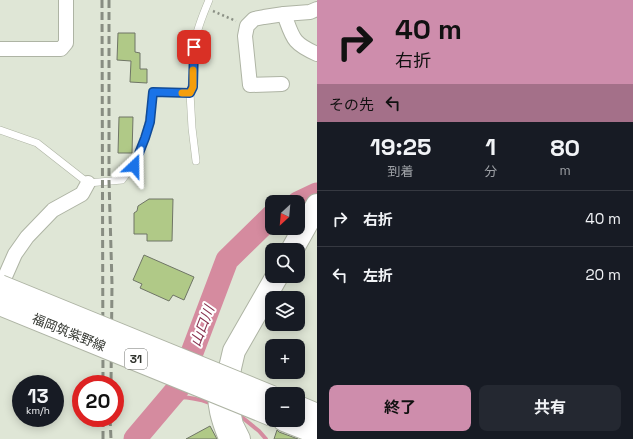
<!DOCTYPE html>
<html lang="ja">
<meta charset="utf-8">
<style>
:root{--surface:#171b24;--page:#242831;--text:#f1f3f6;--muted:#9ea1a6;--line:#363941;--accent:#ce8dac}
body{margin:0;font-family:"Space Grotesk","Noto Sans JP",sans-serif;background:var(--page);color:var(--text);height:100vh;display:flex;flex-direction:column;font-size:15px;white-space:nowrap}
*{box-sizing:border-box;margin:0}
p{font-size:13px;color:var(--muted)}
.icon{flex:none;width:22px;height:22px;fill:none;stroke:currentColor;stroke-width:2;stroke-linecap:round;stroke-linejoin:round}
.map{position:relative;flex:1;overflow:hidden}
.side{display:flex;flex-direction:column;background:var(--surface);width:316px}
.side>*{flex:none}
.guide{background:#ce8dac;color:#111;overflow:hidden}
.needle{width:26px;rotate:206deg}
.buttons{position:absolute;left:265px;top:195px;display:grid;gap:8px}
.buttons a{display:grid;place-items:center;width:40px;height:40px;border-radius:8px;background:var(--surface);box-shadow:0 2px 10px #0003;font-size:20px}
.speed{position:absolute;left:12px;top:375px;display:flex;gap:8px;font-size:20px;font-weight:700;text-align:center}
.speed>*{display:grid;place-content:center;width:52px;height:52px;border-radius:50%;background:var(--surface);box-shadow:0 2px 10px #0003;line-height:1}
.speed small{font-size:10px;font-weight:400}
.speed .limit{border:6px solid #d22;background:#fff;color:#111}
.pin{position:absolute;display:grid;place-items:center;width:34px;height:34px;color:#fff;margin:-17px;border-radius:8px;box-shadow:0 2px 6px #0006}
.me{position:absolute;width:44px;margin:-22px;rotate:23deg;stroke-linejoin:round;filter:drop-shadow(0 0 3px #0008)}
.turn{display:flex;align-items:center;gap:14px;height:84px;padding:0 12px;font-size:18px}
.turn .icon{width:52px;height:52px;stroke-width:2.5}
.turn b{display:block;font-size:28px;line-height:34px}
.then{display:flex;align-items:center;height:38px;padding:0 12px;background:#0003;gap:8px;font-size:15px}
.eta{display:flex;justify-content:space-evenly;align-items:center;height:68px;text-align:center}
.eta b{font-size:24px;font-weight:700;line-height:28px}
.action{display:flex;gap:8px;margin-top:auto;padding:8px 12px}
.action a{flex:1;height:46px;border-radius:8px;background:var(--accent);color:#111;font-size:16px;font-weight:700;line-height:46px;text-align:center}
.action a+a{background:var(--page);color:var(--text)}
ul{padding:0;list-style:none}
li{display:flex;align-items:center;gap:12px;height:56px;padding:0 12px;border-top:1px solid var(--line)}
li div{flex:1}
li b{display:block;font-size:15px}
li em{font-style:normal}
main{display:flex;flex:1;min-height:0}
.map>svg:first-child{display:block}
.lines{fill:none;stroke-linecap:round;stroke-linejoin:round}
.stream{stroke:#d58b9f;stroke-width:4}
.river{stroke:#d58b9f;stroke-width:23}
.building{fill:#b0c987;stroke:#6f7566}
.service-casing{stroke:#aeb4a4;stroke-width:8}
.minor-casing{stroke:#aeb4a4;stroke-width:16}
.primary-casing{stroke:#aeb4a4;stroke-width:24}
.path{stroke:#8b9085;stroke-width:2.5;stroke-dasharray:2 3;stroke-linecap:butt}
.service{stroke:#fff;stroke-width:7}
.minor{stroke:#fff;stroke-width:14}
.primary{stroke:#fff;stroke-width:22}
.rail{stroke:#888d82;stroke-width:3;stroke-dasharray:8 4;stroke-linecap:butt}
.primary-bridge-casing{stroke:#aeb4a4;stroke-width:24;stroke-linecap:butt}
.primary-bridge{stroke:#fff;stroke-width:22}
.route-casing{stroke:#114b97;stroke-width:10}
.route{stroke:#1a73e8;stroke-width:7}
.slow{stroke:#f59e0b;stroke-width:7}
.labels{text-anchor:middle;stroke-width:4;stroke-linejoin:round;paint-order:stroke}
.shield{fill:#fff;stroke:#6f716d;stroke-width:1}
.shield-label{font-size:12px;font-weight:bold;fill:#31342e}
.street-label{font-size:13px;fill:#31342e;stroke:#fff}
.water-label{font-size:14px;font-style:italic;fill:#87304e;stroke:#fff}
</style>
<main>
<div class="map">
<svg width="317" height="439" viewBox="0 0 317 439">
<rect width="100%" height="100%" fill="#dfe6d6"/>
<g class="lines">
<!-- stream -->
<g class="stream">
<path d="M169,398C184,396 196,398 210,403"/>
<path d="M238,414L259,431L266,439"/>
</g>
<!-- river -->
<g class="river">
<path d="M298,203L317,194"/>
<path d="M135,439L179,387L227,260L272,216"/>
</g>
</g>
<!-- building -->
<g class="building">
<path d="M118,33H135V52L140,53V69H147V83L130,82L131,61L117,60Z"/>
<path d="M119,117H133L132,153H118Z"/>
<path d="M149,199H173L172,241H147V234H134V213L137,211L138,206Z"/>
<path d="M144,255L194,277L184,300L173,295L169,301L140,288L142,284L133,280Z"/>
<path d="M210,426L217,439H186Z"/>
<path d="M277,430L279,432L298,439H274Z"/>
</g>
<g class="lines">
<defs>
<g id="service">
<path d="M190,93L192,128L196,161"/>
<path d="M0,130L37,143L88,183L122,180C145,152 149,127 153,92L190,93C195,78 192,62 194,47C196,30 203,15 209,0"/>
</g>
<g id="minor">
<path d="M284,14C293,38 292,43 317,54"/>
<path d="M0,49H61L66,43V0"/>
<path d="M282,84L250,85L245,36L247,26L254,19L264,17L284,14L310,12L317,9"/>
<path d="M0,288L15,254L27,237L53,210L82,194L88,183"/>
<path d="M216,386C213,404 219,422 226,439"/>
</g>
<g id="primary">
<path d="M292,250L317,205"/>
<path d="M298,407L317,415"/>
<path d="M284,420L317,433"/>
<path d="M239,439L232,425L227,403L230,368L234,351L277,276"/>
</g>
</defs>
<!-- service casing -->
<use href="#service" class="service-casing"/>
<!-- minor casing -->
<use href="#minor" class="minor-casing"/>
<!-- primary casing -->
<use href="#primary" class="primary-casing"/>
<!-- path -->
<path class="path" d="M213,11L236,21"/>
<!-- service -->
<use href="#service" class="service"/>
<!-- minor -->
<use href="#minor" class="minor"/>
<!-- primary -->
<use href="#primary" class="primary"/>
<!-- rail -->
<g class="rail">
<path d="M102,0L103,384"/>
<path d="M109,0V180L112,284L111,384"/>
<path d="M110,418L111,439"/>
<path d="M103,439V418"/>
</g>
<defs>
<g id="primary-bridge">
<path d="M0,286L272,397"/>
<path d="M0,304L272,415"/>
</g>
</defs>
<!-- primary-bridge casing -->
<use href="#primary-bridge" class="primary-bridge-casing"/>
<!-- primary-bridge -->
<use href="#primary-bridge" class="primary-bridge"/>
</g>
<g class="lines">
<defs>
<path id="route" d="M134,166L145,138L150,122L153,92L190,93L193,87L194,47"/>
</defs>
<!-- route casing -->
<use href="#route" class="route-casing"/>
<!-- route -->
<use href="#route" class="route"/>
<!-- slow -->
<path class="slow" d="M182,93H190L193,87V70"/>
</g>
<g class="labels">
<!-- shield labels -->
<rect class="shield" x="125" y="349" width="22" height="20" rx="3"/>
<g class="shield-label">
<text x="136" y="363">31</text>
</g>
<!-- street labels -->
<g class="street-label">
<text transform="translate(69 332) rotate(22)" y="5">福岡筑紫野線</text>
</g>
<!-- water labels -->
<g class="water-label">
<text transform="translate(202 326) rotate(-69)" y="5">山口川</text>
</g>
</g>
</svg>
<div class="buttons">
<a><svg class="needle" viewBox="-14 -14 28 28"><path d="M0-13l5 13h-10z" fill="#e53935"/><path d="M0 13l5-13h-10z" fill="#9ea1a6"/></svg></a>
<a><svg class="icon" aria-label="search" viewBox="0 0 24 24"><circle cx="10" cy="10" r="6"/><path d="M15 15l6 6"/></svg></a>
<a><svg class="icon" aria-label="layers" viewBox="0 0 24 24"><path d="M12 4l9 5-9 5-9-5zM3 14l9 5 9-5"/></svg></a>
<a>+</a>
<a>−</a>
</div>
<div class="speed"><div>13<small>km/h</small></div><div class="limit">20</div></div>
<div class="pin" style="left:194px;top:47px;background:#d93025"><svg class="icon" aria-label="arrive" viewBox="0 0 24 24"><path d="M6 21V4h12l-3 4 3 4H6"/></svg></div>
<svg class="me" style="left:134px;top:166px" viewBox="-20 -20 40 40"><path d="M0-17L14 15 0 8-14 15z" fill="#1a73e8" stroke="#fff" stroke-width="4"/></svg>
</div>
<section class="side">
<div class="guide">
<div class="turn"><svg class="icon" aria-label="right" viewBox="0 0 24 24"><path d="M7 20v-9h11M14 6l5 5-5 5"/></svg><div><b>40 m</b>右折</div></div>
<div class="then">その先<svg class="icon" aria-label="left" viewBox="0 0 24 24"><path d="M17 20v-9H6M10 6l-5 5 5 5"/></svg></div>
</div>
<div class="eta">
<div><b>19:25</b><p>到着</p></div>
<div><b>1</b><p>分</p></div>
<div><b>80</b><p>m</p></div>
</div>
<ul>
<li><svg class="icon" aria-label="right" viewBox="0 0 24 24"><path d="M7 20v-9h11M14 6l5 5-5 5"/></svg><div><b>右折</b></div><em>40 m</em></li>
<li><svg class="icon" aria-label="left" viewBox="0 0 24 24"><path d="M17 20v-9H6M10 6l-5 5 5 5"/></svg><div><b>左折</b></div><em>20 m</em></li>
</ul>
<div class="action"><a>終了</a><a>共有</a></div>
</section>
</main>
